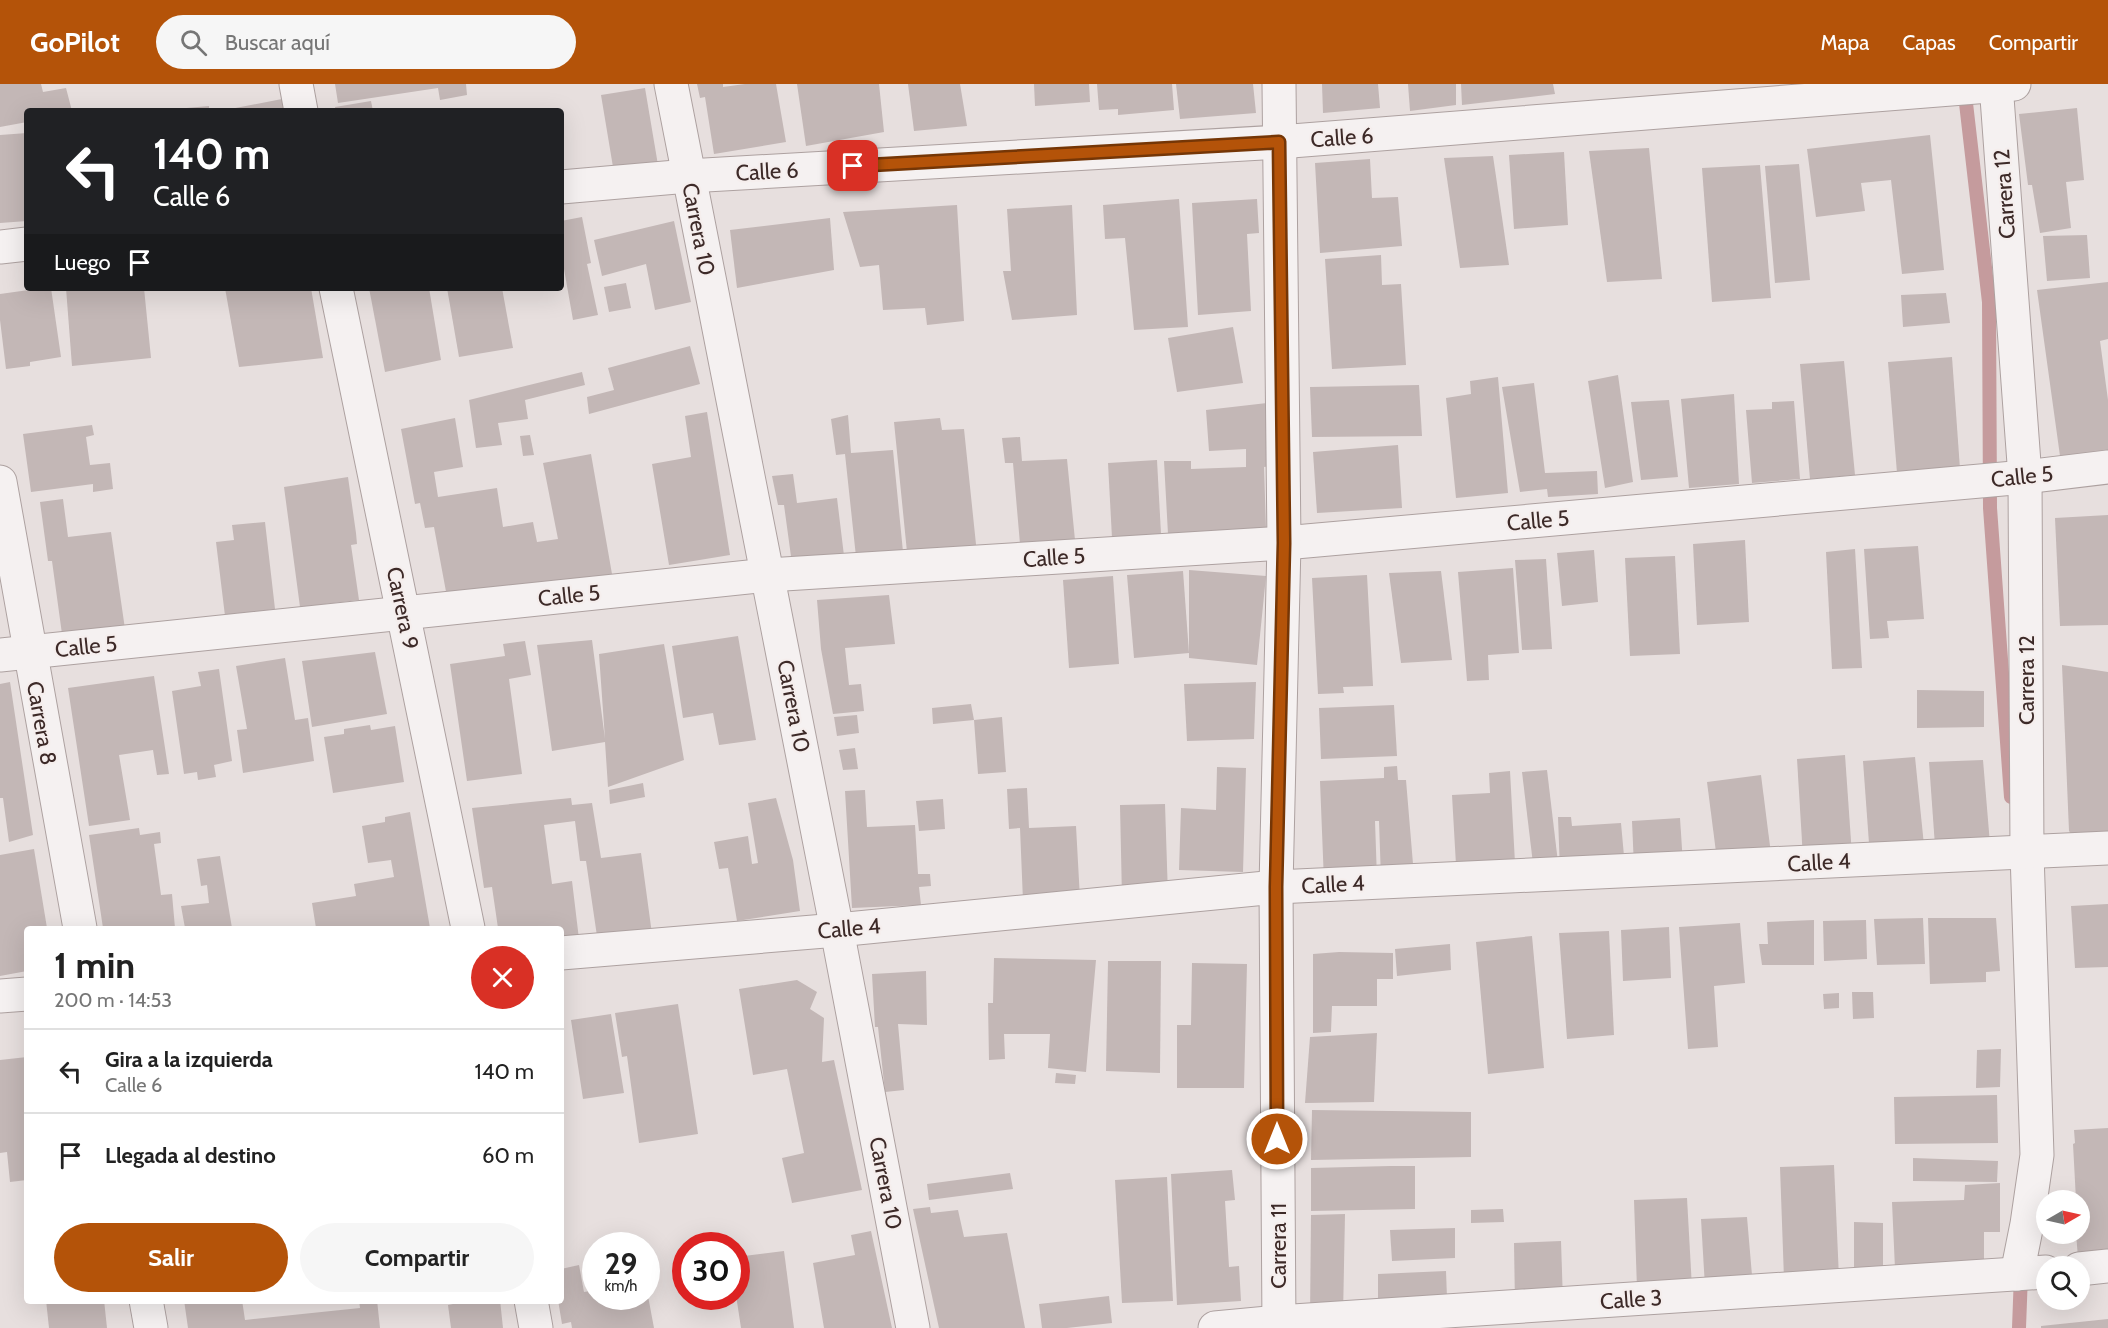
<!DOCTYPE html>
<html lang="es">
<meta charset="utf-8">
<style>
:root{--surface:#fff;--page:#f6f6f6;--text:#222;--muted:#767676;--line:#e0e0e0;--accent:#b45309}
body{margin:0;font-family:Cabin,sans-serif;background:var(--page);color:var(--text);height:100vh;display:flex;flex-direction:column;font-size:22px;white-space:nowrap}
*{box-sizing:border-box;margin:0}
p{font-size:20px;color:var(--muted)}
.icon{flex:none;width:33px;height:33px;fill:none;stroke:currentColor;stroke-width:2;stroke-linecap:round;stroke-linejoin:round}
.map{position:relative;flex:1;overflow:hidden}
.panel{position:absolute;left:24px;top:842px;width:540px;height:378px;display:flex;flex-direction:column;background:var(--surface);border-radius:6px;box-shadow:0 6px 24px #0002}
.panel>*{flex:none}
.hud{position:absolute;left:24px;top:24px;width:540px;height:183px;border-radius:6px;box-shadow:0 6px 24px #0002;background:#202124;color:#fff;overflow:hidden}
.needle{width:39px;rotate:81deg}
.buttons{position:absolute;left:2036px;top:1106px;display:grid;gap:12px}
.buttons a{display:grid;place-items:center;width:54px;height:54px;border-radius:50%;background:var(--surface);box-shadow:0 6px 24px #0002;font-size:30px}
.speed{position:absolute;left:582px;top:1148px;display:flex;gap:12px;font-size:30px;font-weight:700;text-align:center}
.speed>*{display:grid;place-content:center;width:78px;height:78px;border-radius:50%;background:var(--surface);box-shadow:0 6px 24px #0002;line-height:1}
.speed small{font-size:15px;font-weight:400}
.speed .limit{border:9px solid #d22;background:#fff;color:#111}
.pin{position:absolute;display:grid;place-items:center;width:51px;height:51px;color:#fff;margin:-26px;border-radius:12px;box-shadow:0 3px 9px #0006}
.me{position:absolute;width:66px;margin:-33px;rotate:0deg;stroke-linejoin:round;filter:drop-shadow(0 0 4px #0008)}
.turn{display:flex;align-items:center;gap:21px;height:126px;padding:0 30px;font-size:27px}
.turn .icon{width:78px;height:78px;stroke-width:2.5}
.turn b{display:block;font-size:42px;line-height:51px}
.then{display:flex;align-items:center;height:57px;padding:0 30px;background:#0003;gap:12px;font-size:22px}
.round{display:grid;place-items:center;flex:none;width:63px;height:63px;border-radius:32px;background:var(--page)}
.overview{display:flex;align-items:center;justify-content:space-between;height:102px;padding:0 30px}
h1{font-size:36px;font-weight:700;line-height:45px}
.action{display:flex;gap:12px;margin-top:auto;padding:12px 30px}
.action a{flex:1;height:69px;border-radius:36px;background:var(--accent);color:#fff;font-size:24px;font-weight:700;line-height:69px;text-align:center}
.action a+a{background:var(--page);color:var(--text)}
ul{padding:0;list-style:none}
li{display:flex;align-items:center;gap:18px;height:84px;padding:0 30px;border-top:2px solid var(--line)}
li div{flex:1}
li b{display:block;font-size:22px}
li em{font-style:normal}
header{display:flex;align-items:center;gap:36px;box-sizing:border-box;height:84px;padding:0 30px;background:var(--accent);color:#fff}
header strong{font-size:28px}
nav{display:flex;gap:33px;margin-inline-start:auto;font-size:21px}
.search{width:420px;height:54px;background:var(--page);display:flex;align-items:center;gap:15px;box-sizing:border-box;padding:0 21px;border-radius:33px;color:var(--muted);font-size:22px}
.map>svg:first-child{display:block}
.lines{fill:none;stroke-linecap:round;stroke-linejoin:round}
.stream{stroke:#c59b9d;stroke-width:14}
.building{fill:#c3b7b6}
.minor-casing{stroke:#ada1a0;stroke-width:35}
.minor{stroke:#f5f1f1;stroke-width:33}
.route-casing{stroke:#753606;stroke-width:15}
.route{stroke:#b45309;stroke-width:10}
.labels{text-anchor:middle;stroke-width:4.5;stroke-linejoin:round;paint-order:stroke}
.street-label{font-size:22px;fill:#3d2a28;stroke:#f5eeed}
</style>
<header>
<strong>GoPilot</strong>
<div class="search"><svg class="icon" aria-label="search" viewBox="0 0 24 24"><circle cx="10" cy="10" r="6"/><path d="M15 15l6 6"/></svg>Buscar aquí</div>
<nav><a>Mapa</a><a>Capas</a><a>Compartir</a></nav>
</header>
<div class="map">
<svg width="2108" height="1244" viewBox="0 0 2108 1244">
<rect width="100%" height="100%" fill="#e7dfde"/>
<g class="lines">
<!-- stream -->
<g class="stream">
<path d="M1964,2L1989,218L1990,424L2011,713"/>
<path d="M2019,1244L2021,1190"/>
</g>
</g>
<!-- building -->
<g class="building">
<path d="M0,0H41L43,8L66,4L72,27H27V38L0,43Z"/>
<path d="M335,0H466L467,11L440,16L438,4L338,19Z"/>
<path d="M697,0H723V3L745,0H776L786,58L714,70L705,13L700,14Z"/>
<path d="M797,0H879L884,48L806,62Z"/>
<path d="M908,0H960L967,42L914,47Z"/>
<path d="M1034,0H1089L1090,18L1035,22Z"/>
<path d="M1097,0H1172L1174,26L1118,31V25L1099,26Z"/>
<path d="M1176,0H1253L1256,29L1180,35Z"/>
<path d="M1322,0H1378L1380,24L1323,29Z"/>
<path d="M1408,0H1456V21L1410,27Z"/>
<path d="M1461,0H1553L1555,10L1462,21Z"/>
<path d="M645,4L659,87L615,95L601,11Z"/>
<path d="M282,15L284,27H225V26Z"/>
<path d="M371,17L373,27H336L335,23Z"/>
<path d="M209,22V27H176L175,25Z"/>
<path d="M2077,24L2084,96L2066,98L2071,144L2040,149L2032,101H2028L2019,30Z"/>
<path d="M27,49V137L0,139V51Z"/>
<path d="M1930,51L1944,186L1902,190L1891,96L1861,99L1865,127L1816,133L1807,65Z"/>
<path d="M1649,64L1662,195L1607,198L1589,67Z"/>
<path d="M1564,68L1568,141L1514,145L1509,71Z"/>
<path d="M1493,72L1509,181L1460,184L1444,74Z"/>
<path d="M1370,75L1372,114L1398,113L1402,162L1320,169L1315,79Z"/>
<path d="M1799,80L1810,196L1775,199L1765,82Z"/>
<path d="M1760,81L1771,214L1712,218L1702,84Z"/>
<path d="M1179,115L1188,243L1134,246L1125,154L1105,155L1103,121Z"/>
<path d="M1257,115L1259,149L1247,150L1251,227L1198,231L1192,119Z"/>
<path d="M957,121L964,237L927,241L925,224L883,226L879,181L860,183L843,128Z"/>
<path d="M1072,121L1077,231L1012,236L1003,187H1011L1007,125Z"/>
<path d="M582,133L591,179L587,180L598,231L573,236L564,185H561V137Z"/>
<path d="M830,134L834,186L737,204L730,146Z"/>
<path d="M674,137L691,218L655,226L646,180L602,192L594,156Z"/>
<path d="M2087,151L2090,194L2047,197L2043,152Z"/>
<path d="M1381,171L1382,201L1401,200L1406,281L1332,285L1325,175Z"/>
<path d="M2108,198V255L2100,257L2108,316V367L2060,372L2037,206Z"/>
<path d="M626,199L631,224L609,228L604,203Z"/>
<path d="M43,204H51L61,273L30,278V282L6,285L0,236V210Z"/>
<path d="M66,204H144L151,274L72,282Z"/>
<path d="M225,204H311L323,274L239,283Z"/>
<path d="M369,204H429L441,276L385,288Z"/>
<path d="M447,204H502L513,264L459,273Z"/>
<path d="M1946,209L1950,239L1903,243L1901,211Z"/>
<path d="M1233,243L1243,299L1177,308L1168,254Z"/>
<path d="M690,262L700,300L589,330L587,313L614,306L608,284Z"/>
<path d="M1952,273L1960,385L1897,389L1888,278Z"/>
<path d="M1844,277L1855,391L1810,395L1800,280Z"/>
<path d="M582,288L585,301L525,316L528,335L498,339L502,361L476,364L469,316Z"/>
<path d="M1618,291L1633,398L1605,404L1588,297Z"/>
<path d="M1498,293L1508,409L1456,414L1446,314L1471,310L1470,297Z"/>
<path d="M1534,299L1545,389L1597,387L1598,410L1548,413L1547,405L1520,408L1502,303Z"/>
<path d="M1419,301L1422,352L1312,353L1310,303Z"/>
<path d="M1734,310L1739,400L1689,404L1681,315Z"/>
<path d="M1669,316L1678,393L1641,396L1631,318Z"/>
<path d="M1794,317L1800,395L1752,399L1746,326L1772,325V318Z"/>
<path d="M1267,319L1271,382L1264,383L1266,444L1168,450L1164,377H1191V385L1246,383V365L1209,367L1206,326Z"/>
<path d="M707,328L730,471L669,481L652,380L691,373L685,332Z"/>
<path d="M848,331L851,369L893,366L904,478L857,482L845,370L836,371L831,335Z"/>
<path d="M455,334L463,383L434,388L438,413L497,404L503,443L533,438L537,458L558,455L543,379L591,370L612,490L514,507L447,513L434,443L425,444L420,419L415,420L401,345Z"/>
<path d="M940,334L942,346L964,345L977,470L908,478L894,338Z"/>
<path d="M92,341L94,351L86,353L90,381L110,379L113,405L93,408V400L31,408L23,350Z"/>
<path d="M530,351L534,371L523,372L520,352Z"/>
<path d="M1020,353L1022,377L1067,375L1075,456L1020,460L1013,379H1005L1002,354Z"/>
<path d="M1398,361L1402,424L1317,429L1313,368Z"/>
<path d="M1157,376L1161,450L1112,454L1108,379Z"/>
<path d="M793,390L797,419L837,414L845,480L793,487L784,421H778L772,392Z"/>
<path d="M348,393L356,449L357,460L351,461L359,516L300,523L284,403Z"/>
<path d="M63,415L68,453L111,448L125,545L62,550L52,477H48L40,418Z"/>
<path d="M2108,431V541L2060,542L2055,434Z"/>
<path d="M265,438L275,525L225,532L216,458L234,456L232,441Z"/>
<path d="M1745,456L1749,538L1697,541L1693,460Z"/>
<path d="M1918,462L1924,535L1887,537L1889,554L1870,555L1864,465Z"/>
<path d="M1855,465L1862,584L1832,585L1826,468Z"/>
<path d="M1594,466L1598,518L1562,522L1557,469Z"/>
<path d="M1675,472L1680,570L1630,572L1625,474Z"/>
<path d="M1546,475L1552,565L1522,566L1515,476Z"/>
<path d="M1513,484L1519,569L1488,571L1489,596L1467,597L1458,488Z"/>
<path d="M1189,486L1266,492L1257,581L1189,574Z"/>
<path d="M1183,487L1189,569L1134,574L1127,491Z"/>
<path d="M1441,487L1452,576L1401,579L1389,489Z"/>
<path d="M1367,491L1373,602L1343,603L1344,609L1318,610L1312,494Z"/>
<path d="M1113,492L1119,580L1069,584L1063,496Z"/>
<path d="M889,511L895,560L845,564L849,601L861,600L864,627L833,630L821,565L817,516Z"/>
<path d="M738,552L756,656L719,661L713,629L683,634L672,562Z"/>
<path d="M592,556L605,655L599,570L664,560L684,676L608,703L605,658L552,667L537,561Z"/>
<path d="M525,557L531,591L509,595L522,690L467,697L450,580L505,572L503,560Z"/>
<path d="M375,568L387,630L312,643L302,577Z"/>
<path d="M285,574L295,636L308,634L314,677L243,689L237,646L247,645L236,582Z"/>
<path d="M2062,581L2108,588V755L2076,756L2069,747Z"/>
<path d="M219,585L232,677L214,681L216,693L198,696L197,688L184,690L172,607L201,602L198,588Z"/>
<path d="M154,592L169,690L157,691L153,666L119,671L130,736L89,742L68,604Z"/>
<path d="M10,598L33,751L9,758L3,714H0V600Z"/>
<path d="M1256,598L1254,655L1187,657L1184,600Z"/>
<path d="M1917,606L1984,607V643L1917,644Z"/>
<path d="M971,620L974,636L1002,633L1006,688L978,690L974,636L933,640L932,624Z"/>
<path d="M1394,621L1397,672L1321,675L1319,624Z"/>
<path d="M857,631L859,649L837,652L834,633Z"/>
<path d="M370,641L371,646L395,642L404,698L333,709L324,653L344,650V645Z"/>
<path d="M855,664L858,685L843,686L839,666Z"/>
<path d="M1845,671L1852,771L1803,774L1797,675Z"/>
<path d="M1915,673L1925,771L1870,773L1863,677Z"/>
<path d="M1983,676L1990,760L1935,762L1929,678Z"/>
<path d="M1397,682L1398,696H1406L1414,792L1381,795L1379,737H1375L1377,795L1324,798L1320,697L1384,694V683Z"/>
<path d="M1217,683L1246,684L1243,788L1179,786L1181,724L1216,726Z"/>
<path d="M1547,686L1559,787L1534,788L1522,688Z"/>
<path d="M1510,687L1515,779L1456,781L1452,711L1490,709L1489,689Z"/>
<path d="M1761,691L1771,770L1717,776L1707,698Z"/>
<path d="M643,699L645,713L610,720L609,706Z"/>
<path d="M1027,704L1029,744L1076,742L1080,815L1023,817L1020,744L1009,745L1007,705Z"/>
<path d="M865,706L867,743L915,741L918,790H930L931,802L919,803L921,821L852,824L845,707Z"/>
<path d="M571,714L572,721L592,719L601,774L641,769L652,850L598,859L586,777H580L575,737L544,741L552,800L572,797L579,855L561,858V844H498L492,803L484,804L472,724Z"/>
<path d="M776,714L793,776L800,827L737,837L728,784L719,785L714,758L748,752L752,780L758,779L748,719Z"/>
<path d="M943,715L945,745L919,747L916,717Z"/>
<path d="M1165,720L1168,812L1122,814L1120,721Z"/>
<path d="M410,728L430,844H316L312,819L356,812L354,800L394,793L391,776L368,779L362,742L385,738V733Z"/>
<path d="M1558,733H1571L1572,742L1621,739L1625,783L1560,787Z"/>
<path d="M1680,734L1683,780L1634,783L1632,737Z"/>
<path d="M139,744L140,751L160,748L161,759L154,760L157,782L161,811L172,810L175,844H103L89,751Z"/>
<path d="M34,765L47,844H27V887L0,892V771Z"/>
<path d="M220,772L232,844H185L181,822L209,819L207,801L201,802L197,775Z"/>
<path d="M2108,820V883L2075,884L2071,822Z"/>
<path d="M1923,834L1925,880L1877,881L1874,835Z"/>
<path d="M1928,834H1996L2000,887L1986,888V898L1930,900Z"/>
<path d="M1814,836V881H1762L1759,860H1768L1767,838Z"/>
<path d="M1866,836L1867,875L1824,877L1823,837Z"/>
<path d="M1740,839L1745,899L1714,902L1718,963L1688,965L1679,843Z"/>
<path d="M1669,843L1671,894L1623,897L1621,846Z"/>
<path d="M1609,847L1614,951L1567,955L1559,849Z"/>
<path d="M1532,852L1544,984L1488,990L1476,858Z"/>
<path d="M1450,860L1451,886L1397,892L1395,865Z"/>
<path d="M1339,868L1393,869V895H1377V922H1332L1331,948L1313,949V870Z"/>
<path d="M994,874L1096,876L1086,988L1048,984L1050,950H1004L1005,975L989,976L988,919H993Z"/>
<path d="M1108,877H1161L1160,989L1106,987Z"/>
<path d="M1192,879L1247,880L1244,1004H1177V941H1191Z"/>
<path d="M926,887L927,941L898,940L904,1006L885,1008L878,943H875L872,890Z"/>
<path d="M797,896L817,908L810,925L824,934L822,978L834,976L862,1106L792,1119L782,1074L804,1069L787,985L753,991L739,905Z"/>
<path d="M1852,908H1873L1874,934L1853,935Z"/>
<path d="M1839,909V924L1824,925L1823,910Z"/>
<path d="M678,920L698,1050L639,1059L627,972L622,973L615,929Z"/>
<path d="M611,930L624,1009L583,1015L571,936Z"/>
<path d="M1377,949L1374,1018L1305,1019L1310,953Z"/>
<path d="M2001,965L2000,1003L1976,1004L1977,966Z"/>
<path d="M27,973V1096L10,1098L7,1068L0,1069V976Z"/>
<path d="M1056,989L1076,991L1075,1000L1055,999Z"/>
<path d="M1997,1011L1998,1059L1895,1060L1894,1013Z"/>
<path d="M1312,1026L1471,1028V1073L1311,1076Z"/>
<path d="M2108,1044V1171L2078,1174L2076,1149H2079V1116H2076L2073,1060L2075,1059L2074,1046Z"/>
<path d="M1913,1074L1998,1077L1997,1098L1913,1097Z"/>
<path d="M1834,1081L1839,1194L1784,1195L1780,1083Z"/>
<path d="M1390,1082H1415V1125L1311,1127V1084Z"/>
<path d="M1232,1086L1235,1116L1225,1117L1229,1183L1239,1182L1241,1217L1177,1221L1171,1090Z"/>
<path d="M1010,1089L1013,1105L929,1116L927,1100Z"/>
<path d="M1167,1093L1173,1217L1122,1219L1115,1096Z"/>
<path d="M2000,1099V1148H1984V1189L1895,1185L1892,1118L1964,1116L1965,1101Z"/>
<path d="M1687,1114L1692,1204L1637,1205L1634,1116Z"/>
<path d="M930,1123L931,1129L958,1126L964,1153L1007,1149L1025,1244H939L913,1125Z"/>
<path d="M1503,1125L1504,1138L1471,1139V1126Z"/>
<path d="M1345,1130L1343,1233L1310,1235L1311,1131Z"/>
<path d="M1747,1133L1753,1203H1705L1701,1135Z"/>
<path d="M1854,1138L1883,1139V1186L1854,1187Z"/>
<path d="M1455,1144V1174L1392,1177L1390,1146Z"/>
<path d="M871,1147L892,1244H824L813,1179L855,1171L851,1151Z"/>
<path d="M1561,1157L1563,1218L1515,1221L1514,1159Z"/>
<path d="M784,1167L794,1244H741L736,1211V1173Z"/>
<path d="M579,1181L584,1208L596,1206V1212H648L654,1244H572L571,1238L562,1240L558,1216H561V1185Z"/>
<path d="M1446,1187L1447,1214L1378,1218V1190Z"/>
<path d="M1109,1212L1112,1239L1067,1244H1042L1039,1220Z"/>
<path d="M46,1216H104L107,1244H49Z"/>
<path d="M184,1216H242L245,1236L360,1224L359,1216H377L380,1244H188Z"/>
<path d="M473,1216H500L503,1244H451L448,1221Z"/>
<path d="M2108,1235V1244H2041V1242Z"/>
</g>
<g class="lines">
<defs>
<g id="minor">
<path d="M296,0L301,27"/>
<path d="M671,0L837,846L913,1244"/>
<path d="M1996,0L2025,393L2027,769L2037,1071L2027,1140L2017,1190"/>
<path d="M561,103L688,92L1279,58L2014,0"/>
<path d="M0,163L27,160"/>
<path d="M336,204L468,844"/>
<path d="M0,398L80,844"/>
<path d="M0,571L768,491L1284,459L2025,393L2108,383"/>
<path d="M561,869L837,846L1276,803L2108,764"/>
<path d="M0,912L27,910"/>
<path d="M2079,1185L2108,1182"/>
<path d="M146,1216L151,1244"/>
<path d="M531,1216L536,1244"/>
<path d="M1215,1244L1278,1238L2046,1188"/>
<path d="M1279,1244L1276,803L1284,459L1279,0"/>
</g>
</defs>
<!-- minor casing -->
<use href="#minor" class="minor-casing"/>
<!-- minor -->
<use href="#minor" class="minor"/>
</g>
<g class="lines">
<defs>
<path id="route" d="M853,82L1279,58L1284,459L1276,803L1277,1055"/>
</defs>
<!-- route casing -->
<use href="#route" class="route-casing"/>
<!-- route -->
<use href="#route" class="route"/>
</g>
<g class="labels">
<!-- street labels -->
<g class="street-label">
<text transform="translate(1342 53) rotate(-4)" y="8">Calle 6</text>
<text transform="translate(767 87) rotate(-3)" y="8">Calle 6</text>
<text transform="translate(2004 110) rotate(-94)" y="8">Carrera 12</text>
<text transform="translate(699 145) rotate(79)" y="8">Carrera 10</text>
<text transform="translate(2022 392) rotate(-6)" y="8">Calle 5</text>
<text transform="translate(1538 436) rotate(-5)" y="8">Calle 5</text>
<text transform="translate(1054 473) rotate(-4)" y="8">Calle 5</text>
<text transform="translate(569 511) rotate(-6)" y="8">Calle 5</text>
<text transform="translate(403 524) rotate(78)" y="8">Carrera 9</text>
<text transform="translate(86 562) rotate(-6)" y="8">Calle 5</text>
<text transform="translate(2026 596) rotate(-90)" y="8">Carrera 12</text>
<text transform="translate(794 622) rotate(79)" y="8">Carrera 10</text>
<text transform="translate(42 639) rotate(80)" y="8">Carrera 8</text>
<text transform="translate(1819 778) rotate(-3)" y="8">Calle 4</text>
<text transform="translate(1333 800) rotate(-3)" y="8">Calle 4</text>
<text transform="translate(849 844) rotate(-5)" y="8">Calle 4</text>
<text transform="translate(886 1099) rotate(79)" y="8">Carrera 10</text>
<text transform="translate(1278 1162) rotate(-90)" y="8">Carrera 11</text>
<text transform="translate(1631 1215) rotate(-4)" y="8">Calle 3</text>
</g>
</g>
</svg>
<div class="buttons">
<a><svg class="needle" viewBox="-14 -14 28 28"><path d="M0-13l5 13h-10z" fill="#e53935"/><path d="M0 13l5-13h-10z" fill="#767676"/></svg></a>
<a><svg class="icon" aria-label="search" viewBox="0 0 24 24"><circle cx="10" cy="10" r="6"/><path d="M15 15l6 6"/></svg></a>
</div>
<div class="speed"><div>29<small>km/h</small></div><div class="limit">30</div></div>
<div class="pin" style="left:853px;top:82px;background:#d93025"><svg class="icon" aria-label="arrive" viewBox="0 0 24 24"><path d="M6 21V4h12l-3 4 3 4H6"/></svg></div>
<svg class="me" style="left:1277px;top:1055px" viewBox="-20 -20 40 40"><circle r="17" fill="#b45309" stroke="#fff" stroke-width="3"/><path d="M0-11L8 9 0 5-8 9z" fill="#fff"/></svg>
<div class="hud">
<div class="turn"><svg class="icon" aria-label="left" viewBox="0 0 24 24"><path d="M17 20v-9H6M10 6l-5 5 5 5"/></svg><div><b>140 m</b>Calle 6</div></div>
<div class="then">Luego<svg class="icon" aria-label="arrive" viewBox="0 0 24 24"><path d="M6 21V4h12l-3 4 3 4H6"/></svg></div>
</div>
<section class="panel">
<div class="overview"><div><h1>1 min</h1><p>200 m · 14:53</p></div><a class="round" style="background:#d93025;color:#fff"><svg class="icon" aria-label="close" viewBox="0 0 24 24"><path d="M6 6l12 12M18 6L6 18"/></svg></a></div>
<ul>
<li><svg class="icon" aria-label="left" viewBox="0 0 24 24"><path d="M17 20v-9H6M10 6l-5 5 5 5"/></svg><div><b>Gira a la izquierda</b><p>Calle 6</p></div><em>140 m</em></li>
<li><svg class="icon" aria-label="arrive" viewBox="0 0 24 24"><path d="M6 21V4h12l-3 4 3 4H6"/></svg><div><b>Llegada al destino</b></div><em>60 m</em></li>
</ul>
<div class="action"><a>Salir</a><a>Compartir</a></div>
</section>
</div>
